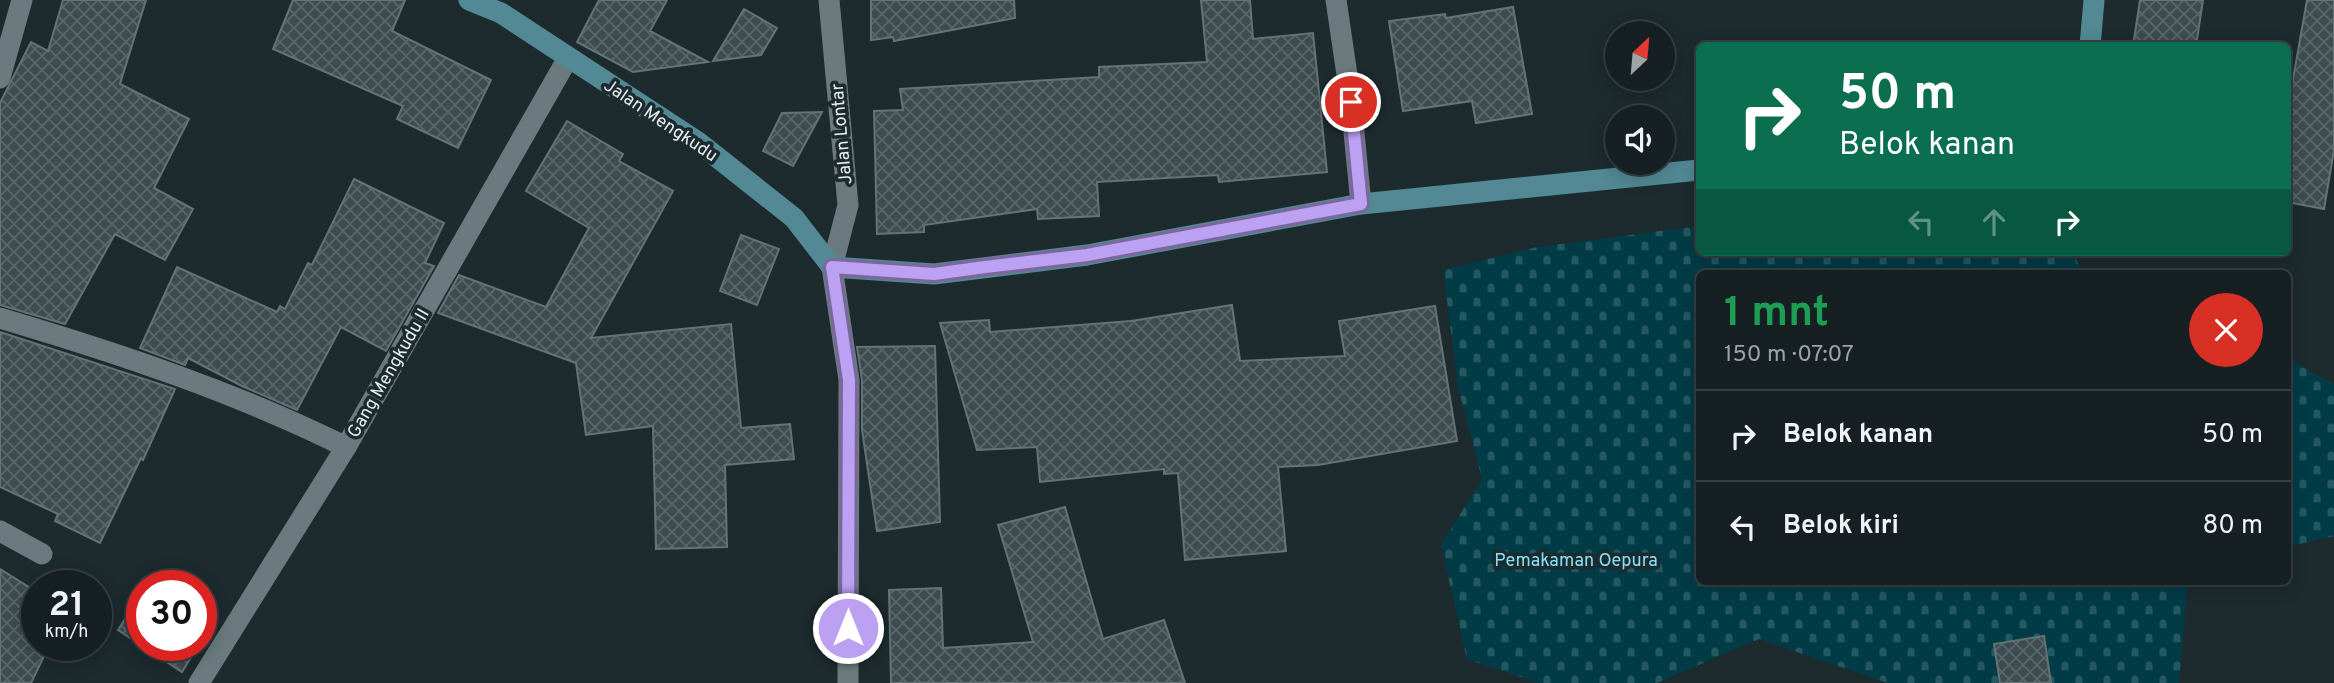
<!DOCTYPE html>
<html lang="id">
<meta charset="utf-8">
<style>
:root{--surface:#162022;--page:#1f282a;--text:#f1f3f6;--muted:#9ea3a5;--line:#353e40}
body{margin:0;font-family:Overpass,sans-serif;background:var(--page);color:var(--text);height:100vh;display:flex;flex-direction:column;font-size:26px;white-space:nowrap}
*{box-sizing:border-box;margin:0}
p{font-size:23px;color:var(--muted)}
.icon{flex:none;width:38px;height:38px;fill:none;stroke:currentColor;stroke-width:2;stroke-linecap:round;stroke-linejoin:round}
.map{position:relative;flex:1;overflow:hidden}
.drawer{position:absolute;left:1696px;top:270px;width:595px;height:315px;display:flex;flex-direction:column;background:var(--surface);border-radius:10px;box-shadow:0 4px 18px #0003,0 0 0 2px var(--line)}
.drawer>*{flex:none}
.guide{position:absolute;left:1696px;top:42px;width:595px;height:214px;border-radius:10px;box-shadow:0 4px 18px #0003,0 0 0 2px var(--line);background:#0b6e4f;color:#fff;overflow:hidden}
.needle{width:46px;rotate:26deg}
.tools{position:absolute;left:1605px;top:21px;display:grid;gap:14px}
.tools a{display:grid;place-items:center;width:70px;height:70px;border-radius:50%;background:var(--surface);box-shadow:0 4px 18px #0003,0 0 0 2px var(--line);font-size:35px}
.speed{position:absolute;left:21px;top:570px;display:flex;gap:14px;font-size:35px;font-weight:700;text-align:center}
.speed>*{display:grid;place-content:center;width:91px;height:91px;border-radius:50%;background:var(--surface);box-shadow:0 4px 18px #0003,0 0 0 2px var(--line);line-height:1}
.speed small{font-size:18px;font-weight:400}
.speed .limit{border:10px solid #d22;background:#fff;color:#111}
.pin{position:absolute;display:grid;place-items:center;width:60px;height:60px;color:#fff;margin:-30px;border:4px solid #fff;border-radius:50%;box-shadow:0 2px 7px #0007}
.me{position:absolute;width:77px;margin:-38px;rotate:0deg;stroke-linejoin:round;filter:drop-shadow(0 0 5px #0008)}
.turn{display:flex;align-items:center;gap:24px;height:147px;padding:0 28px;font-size:32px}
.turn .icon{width:91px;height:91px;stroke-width:2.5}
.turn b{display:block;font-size:49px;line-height:60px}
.lanes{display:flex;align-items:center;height:66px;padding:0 28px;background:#0003;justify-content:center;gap:35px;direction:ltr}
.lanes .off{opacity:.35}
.round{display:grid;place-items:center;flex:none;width:74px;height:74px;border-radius:37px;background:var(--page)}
.summary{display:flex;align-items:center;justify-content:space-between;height:119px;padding:0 28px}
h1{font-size:42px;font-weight:700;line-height:52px;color:#1e9e55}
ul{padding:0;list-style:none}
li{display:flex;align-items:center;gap:21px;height:91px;padding:0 28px;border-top:2px solid var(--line)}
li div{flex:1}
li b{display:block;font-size:26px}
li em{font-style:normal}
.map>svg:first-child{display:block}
.cemetery{fill:url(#cemetery-stones)}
.building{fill:url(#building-cross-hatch);stroke:#637377;stroke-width:2}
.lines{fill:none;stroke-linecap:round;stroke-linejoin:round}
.street{stroke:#6a7a7e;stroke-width:21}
.secondary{stroke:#528994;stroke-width:21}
.route-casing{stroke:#7a689d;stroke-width:18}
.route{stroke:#bca0f2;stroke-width:12}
.labels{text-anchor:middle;stroke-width:7;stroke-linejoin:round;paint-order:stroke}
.street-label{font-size:18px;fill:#e5eef0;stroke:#1d2b2e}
.park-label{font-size:18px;fill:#83e2f9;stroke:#1d2b2e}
</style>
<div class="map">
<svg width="2334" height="683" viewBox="0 0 2334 683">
<defs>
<pattern id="cemetery-stones" width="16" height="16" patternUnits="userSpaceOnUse" patternTransform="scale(1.75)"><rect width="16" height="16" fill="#003b46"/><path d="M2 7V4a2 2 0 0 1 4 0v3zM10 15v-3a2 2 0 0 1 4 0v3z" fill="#255861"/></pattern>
<pattern id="building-cross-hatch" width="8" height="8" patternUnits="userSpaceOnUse" patternTransform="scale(1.75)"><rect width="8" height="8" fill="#3d4c50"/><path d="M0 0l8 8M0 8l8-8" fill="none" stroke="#59666a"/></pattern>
</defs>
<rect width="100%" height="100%" fill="#1d2b2e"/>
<!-- cemetery -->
<g class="cemetery">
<path d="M1699,226V252H2074L2081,273H1699V581H2188L2179,683H1888L1759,639L1657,683H1539L1467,659L1441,545L1482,479L1458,387L1443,270L1537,247Z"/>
<path d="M2287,354L2304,368L2334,384V536L2287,547Z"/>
</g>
<!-- building -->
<g class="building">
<path d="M63,0H146L120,84L189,119L154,188L193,209L165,260L115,234L65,324L0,305V103L31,42L48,51Z"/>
<path d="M293,0H405L392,31L491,80L458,148L397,119L403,106L273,49Z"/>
<path d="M599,0H667L650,31L708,62L633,72L577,42Z"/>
<path d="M871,0H1014L1015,18L894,41L893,37L871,40Z"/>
<path d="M1201,0H1250L1253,39L1313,33L1327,172L1219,182L1218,175L1097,182L1099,216L1038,219L1037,209L924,225V232L877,234L874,111L903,110L900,89L1099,77V67L1207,62Z"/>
<path d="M2140,0H2203L2196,46H2133Z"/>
<path d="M2307,0H2334V150L2324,209L2287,202V113Z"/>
<path d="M1513,7L1532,114L1476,123L1472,101L1403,111L1389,21L1445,14L1446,18Z"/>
<path d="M744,9L777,28L761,55L713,61Z"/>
<path d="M822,112L793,166L763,151L782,113Z"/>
<path d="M567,121L623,154L619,161L673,191L591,338L731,324L741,428L790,424L794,459L725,465L727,547L656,549L653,426L586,435L576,363L438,313L459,275L546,307L589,228L526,191Z"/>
<path d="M354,179L444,223L425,263L434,266L386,351L341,327L297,410L242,386L188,358L185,365L140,348L177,267L277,312L280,306L285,309L308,263L312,265Z"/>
<path d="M741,235L779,249L757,305L720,291Z"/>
<path d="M1232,305L1240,361L1345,356L1339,321L1435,306L1457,441L1318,465L1278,467L1286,551L1185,560L1178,473L1164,474V469L1040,482L1037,447L977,450L940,323L989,320L990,332L1131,321Z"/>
<path d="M0,332L175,389L143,460L141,458L100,543L55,521L58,514L0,487Z"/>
<path d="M935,346L940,522L877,531L862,430V380L857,347Z"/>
<path d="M1065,507L1103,639L1164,620L1185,683H891L889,590L941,588L943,648L1033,642L998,525Z"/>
<path d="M0,569L37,592V646H49L31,683H0Z"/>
<path d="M142,593V646H198L182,672L118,630Z"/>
<path d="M201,604L218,615L201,641Z"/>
<path d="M2044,636L2051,683H2000L1994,644Z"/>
</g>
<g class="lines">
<!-- street -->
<g class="street">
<path d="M829,0L848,205L832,267L849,380L848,683"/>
<path d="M1336,0L1351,102L1361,204"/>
<path d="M0,78L22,0"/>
<path d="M0,318C118,353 235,392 346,447"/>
<path d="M0,531L42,554"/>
<path d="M199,683L346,447L568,58"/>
</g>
<!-- secondary -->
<g class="secondary">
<path d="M469,0L501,13L698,142L794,218L832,267L934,274L1087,255L1361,204L1699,170"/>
<path d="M2090,46L2094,0"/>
</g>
</g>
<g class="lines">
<defs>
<path id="route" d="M848,628L849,380L832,267L934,274L985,267L1087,255L1361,204L1351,102"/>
</defs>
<!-- route casing -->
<use href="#route" class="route-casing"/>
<!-- route -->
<use href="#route" class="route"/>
</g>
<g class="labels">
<!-- street labels -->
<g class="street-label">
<text transform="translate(661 120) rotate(34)" y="6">Jalan Mengkudu</text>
<text transform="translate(841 134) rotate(-95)" y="6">Jalan Lontar</text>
<text transform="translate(388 373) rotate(-60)" y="6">Gang Mengkudu II</text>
</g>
<!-- park labels -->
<g class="park-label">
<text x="1576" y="566">Pemakaman Oepura</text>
</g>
</g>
</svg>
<div class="tools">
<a><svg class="needle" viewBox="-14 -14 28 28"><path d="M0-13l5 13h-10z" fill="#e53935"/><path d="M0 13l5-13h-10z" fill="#9ea3a5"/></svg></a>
<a><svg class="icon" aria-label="sound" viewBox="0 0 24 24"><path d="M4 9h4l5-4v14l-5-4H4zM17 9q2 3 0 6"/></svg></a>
</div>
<div class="speed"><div>21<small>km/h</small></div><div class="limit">30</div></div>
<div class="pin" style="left:1351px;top:102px;background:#d93025"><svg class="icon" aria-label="arrive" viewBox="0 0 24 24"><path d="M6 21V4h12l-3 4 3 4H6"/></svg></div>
<svg class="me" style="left:848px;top:628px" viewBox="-20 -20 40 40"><circle r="17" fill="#bca0f2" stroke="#fff" stroke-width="3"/><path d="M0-11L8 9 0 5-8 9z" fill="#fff"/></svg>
<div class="guide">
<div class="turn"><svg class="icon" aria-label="right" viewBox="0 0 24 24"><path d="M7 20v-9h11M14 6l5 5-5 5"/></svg><div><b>50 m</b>Belok kanan</div></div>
<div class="lanes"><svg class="icon off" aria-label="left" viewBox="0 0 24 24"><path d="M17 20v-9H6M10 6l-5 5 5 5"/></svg><svg class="icon off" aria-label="ahead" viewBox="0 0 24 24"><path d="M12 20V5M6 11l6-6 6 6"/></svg><svg class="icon" aria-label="right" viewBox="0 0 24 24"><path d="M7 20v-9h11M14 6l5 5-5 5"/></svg></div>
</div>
<section class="drawer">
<div class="summary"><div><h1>1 mnt</h1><p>150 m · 07:07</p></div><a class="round" style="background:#d93025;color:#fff"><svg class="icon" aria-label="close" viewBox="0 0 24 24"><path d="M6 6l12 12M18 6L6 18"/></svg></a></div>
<ul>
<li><svg class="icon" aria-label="right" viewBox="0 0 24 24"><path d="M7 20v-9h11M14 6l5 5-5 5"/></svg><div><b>Belok kanan</b></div><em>50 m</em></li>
<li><svg class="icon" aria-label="left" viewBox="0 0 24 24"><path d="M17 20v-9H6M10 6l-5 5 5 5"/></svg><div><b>Belok kiri</b></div><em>80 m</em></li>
</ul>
</section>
</div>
